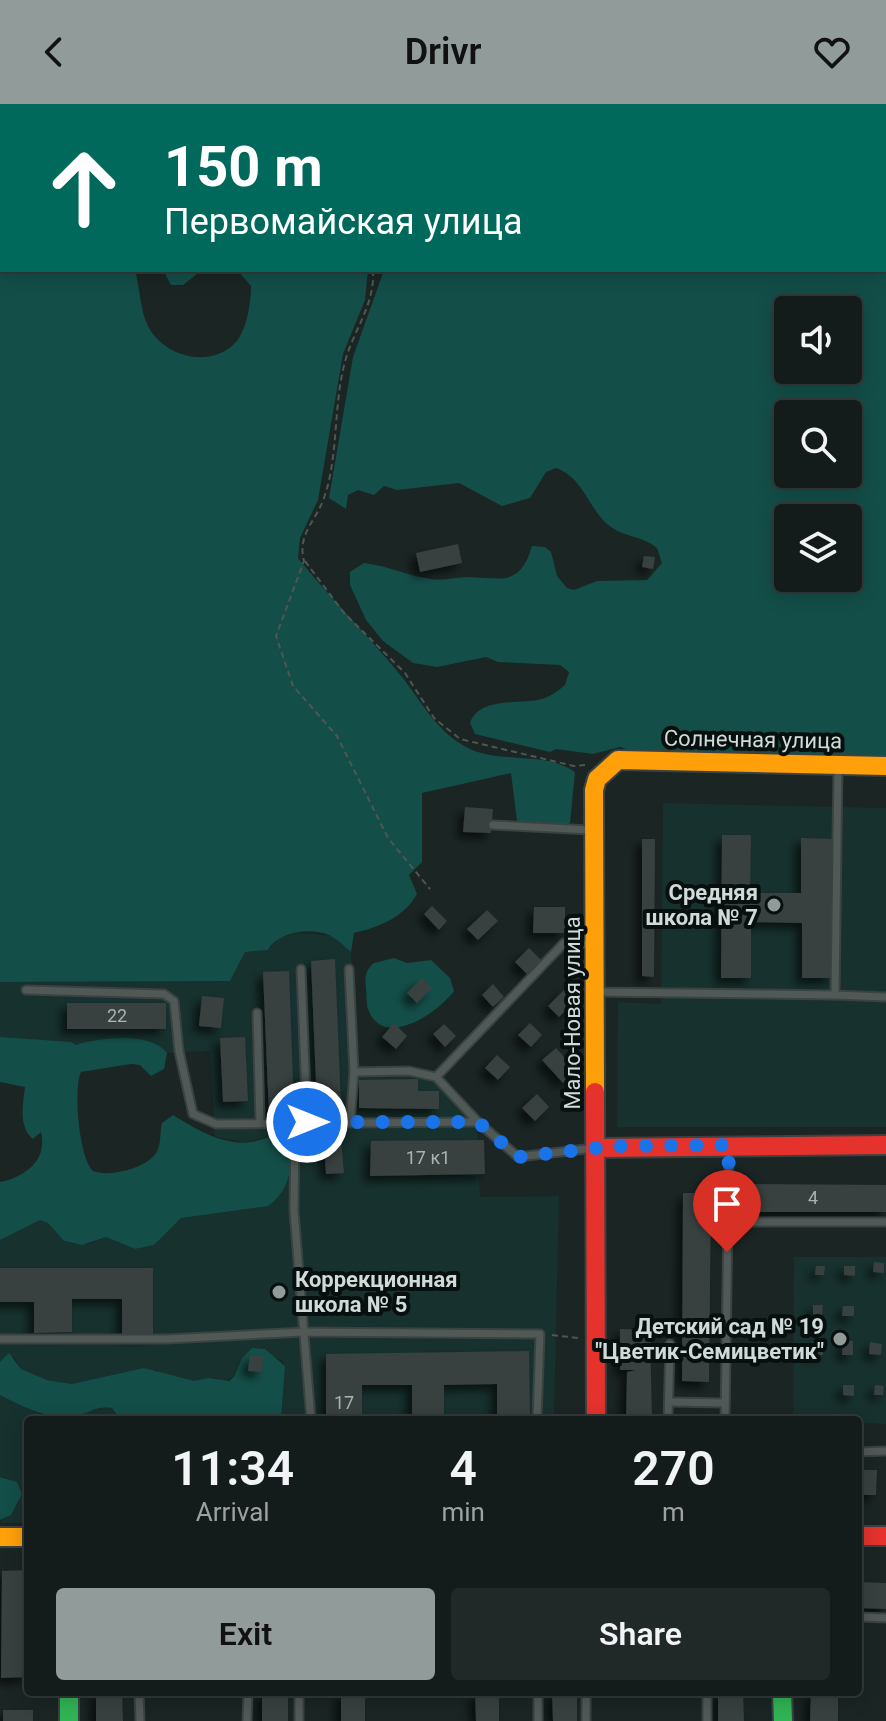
<!DOCTYPE html>
<meta charset="utf-8">
<style>
:root{--surface:#141c1b;--page:#212928;--text:#f1f3f6;--muted:#9da1a3;--line:#333a3a;--accent:#909b9a}
body{margin:0;font-family:Roboto,sans-serif;background:var(--page);color:var(--text);height:100vh;display:flex;flex-direction:column;font-size:30px;white-space:nowrap}
*{box-sizing:border-box;margin:0}
p{font-size:26px;color:var(--muted)}
.icon{flex:none;width:44px;height:44px;fill:none;stroke:currentColor;stroke-width:2;stroke-linecap:round;stroke-linejoin:round}
.map{position:relative;flex:1;overflow:hidden}
.side{position:absolute;left:24px;top:1312px;width:838px;height:280px;display:flex;flex-direction:column;background:var(--surface);border-radius:8px;box-shadow:0 4px 20px #0003,0 0 0 2px var(--line)}
.side>*{flex:none}
.banner{position:absolute;left:0px;top:0px;width:886px;height:168px;box-shadow:0 4px 20px #0003,0 0 0 2px var(--line);background:#00695c;color:#fff;overflow:hidden}
.fabs{position:absolute;left:774px;top:192px;display:grid;gap:16px}
.fabs a{display:grid;place-items:center;width:88px;height:88px;border-radius:8px;background:var(--surface);box-shadow:0 4px 20px #0003,0 0 0 2px var(--line);font-size:40px}
.pin{position:absolute;display:grid;place-items:center;width:68px;height:68px;color:#fff;margin:-82px -34px;border-radius:50% 50% 50% 0;rotate:-45deg;box-shadow:0 0 8px #0007}
.pin .icon{rotate:45deg}
.me{position:absolute;width:88px;margin:-44px;rotate:90deg;stroke-linejoin:round;filter:drop-shadow(0 0 6px #0008)}
.turn{display:flex;align-items:center;gap:28px;height:168px;padding:0 32px;font-size:36px}
.turn .icon{width:104px;height:104px;stroke-width:2.5}
.turn b{display:block;font-size:56px;line-height:68px}
.eta{display:flex;justify-content:space-evenly;align-items:center;height:136px;text-align:center}
.eta b{font-size:48px;font-weight:600;line-height:56px}
.cta{display:flex;gap:16px;margin-top:auto;padding:16px 32px}
.cta a{flex:1;height:92px;border-radius:8px;background:var(--accent);color:#111;font-size:32px;font-weight:600;line-height:92px;text-align:center}
.cta a+a{background:var(--page);color:var(--text)}
header{display:flex;justify-content:space-between;align-items:center;height:104px;padding:0 32px;background:var(--accent);color:#111;font-size:36px;font-weight:600}
.map>svg:first-child{display:block}
.built{fill:#17312e}
.green{fill:#144e48;fill-rule:evenodd}
.building{fill:#38403f;filter:url(#shadow)}
.lines{fill:none;stroke-linecap:round;stroke-linejoin:round}
.lane-casing{stroke:#3a4242;stroke-width:11}
.fast-casing{stroke:#3a4242;stroke-width:22}
.slow-casing{stroke:#3a4242;stroke-width:22}
.jam-casing{stroke:#3a4242;stroke-width:22}
.path{stroke:#4f5655;stroke-width:2;stroke-dasharray:6 4;stroke-linecap:butt}
.lane{stroke:#515957;stroke-width:7}
.fast{stroke:#30b455;stroke-width:18}
.slow{stroke:#ff9f0a;stroke-width:18}
.jam{stroke:#e5322d;stroke-width:18}
.route{stroke:#1a73e8;stroke-width:14;stroke-dasharray:0 25.2}
.poi-dot{fill:#909b9a;stroke:#08100f;stroke-width:3}
.labels{text-anchor:middle;stroke-width:8;stroke-linejoin:round;paint-order:stroke}
.number-label{font-size:18px;fill:#aab4b2}
.street-label{font-size:22px;fill:#d0dbd9;stroke:#08100f}
.poi-label{font-size:22px;font-weight:bold;fill:#d0dbd9;stroke:#08100f;text-anchor:end}
</style>
<header><svg class="icon" aria-label="back" viewBox="0 0 24 24"><path d="M15 5l-7 7 7 7"/></svg>Drivr<svg class="icon" aria-label="heart" viewBox="0 0 24 24"><path d="M12 20l-8-8c-3-5 5-10 8-4 3-6 11-1 8 4z"/></svg></header>
<div class="map">
<svg width="886" height="1617" viewBox="0 0 886 1617">
<defs>
<filter id="shadow"><feDropShadow dx="-6" dy="6" stdDeviation="4" flood-color="#0009"/></filter>
</defs>
<rect width="100%" height="100%" fill="#1a2524"/>
<!-- built -->
<g class="built">
<path d="M663,699L886,704V1023H617L618,898L661,900Z"/>
<path d="M298,829L333,832L351,848L358,961L428,967L477,1026L480,1093L559,1092L554,1316H281L285,1262L282,1256L252,1244L242,1254L234,1273L223,1278L215,1274L195,1277L167,1273L156,1266L72,1280L47,1276L21,1265L14,1253L0,1258V1136L40,1116L48,1119L64,1137L73,1140H89L106,1133L135,1145L154,1141L181,1114L268,1102L284,1084L291,1053L267,1033L246,1038L215,1033L210,947L167,949L0,933V878L230,877L245,848L268,846L279,834Z"/>
<path d="M794,1153H886V1320L793,1316Z"/>
<path d="M0,1291L40,1310L81,1311L103,1303L112,1304L121,1316H28V1419H0L19,1398L5,1373H0Z"/>
</g>
<!-- green -->
<g class="green">
<path d="M0,0H279L2,2V166H135C140,183 140,206 148,222C162,251 207,265 233,241C247,229 251,198 251,182L237,166H368L365,196L343,250L318,396L300,434L298,454C331,495 369,532 402,573C423,600 437,628 468,644C500,660 546,647 575,668L570,719L563,722L517,717L511,669L422,689V758L409,771L417,790C404,813 380,823 354,829L351,848C344,842 337,835 329,831C311,823 278,828 268,846L245,848L230,877L0,878Z"/>
<path d="M292,0H886V655L646,652L620,643L593,650L556,645L550,648L475,630L470,619C479,592 521,601 542,595C551,592 558,587 565,581L569,568L560,561L498,558L486,553L437,563L413,559L383,537L366,516L350,481V468L364,459C388,462 409,472 431,475C443,477 456,473 469,473C501,474 520,483 532,442L545,443L551,448L557,472L567,484L574,486L597,477L647,476L662,459L657,444C642,431 622,434 606,419C588,402 582,373 556,364L546,368L530,394L502,402L459,379L397,386L384,382L374,391L358,386L348,391L346,405L329,394L353,253L384,166H884V2ZM788,206H848V266H788ZM788,310H848V370H788ZM788,414H848V474H788Z"/>
<path d="M163,166H202L183,181H171Z"/>
<path d="M394,854L407,859L431,856L450,874L454,887C439,908 383,947 368,905C366,900 367,892 366,886C365,875 364,867 374,859Z"/>
<path d="M0,933L71,938L76,941C99,934 149,927 167,949L164,965L151,972L140,961L131,960L81,968C73,985 79,1054 93,1067C110,1074 152,1063 158,1045C161,1037 160,1027 162,1019L173,1011C196,1025 223,1042 251,1038C263,1036 271,1030 283,1035C298,1056 289,1088 268,1102L181,1114L154,1141L135,1145L106,1133L82,1141L64,1137L48,1119L40,1116L0,1136V1078C25,1073 48,1056 41,1028L33,1035C18,1023 23,1000 25,983L0,978Z"/>
<path d="M252,1244L265,1245L285,1262L281,1316H121L112,1304C96,1301 89,1310 74,1312C46,1316 24,1303 0,1291V1258L9,1249L21,1265L47,1276L72,1280L144,1264L194,1277L209,1274L229,1277L234,1273L242,1254Z"/>
<path d="M0,1373L17,1378L22,1390L11,1411L0,1416Z"/>
</g>
<!-- building -->
<g class="building">
<path d="M458,440L462,459L420,468L416,449Z"/>
<path d="M644,452L655,453L653,465L642,463Z"/>
<path d="M465,703L493,705L491,729L463,728Z"/>
<path d="M722,731H751L750,789H801V734L833,735L832,874H802V819L751,818V874H721Z"/>
<path d="M642,735H655L654,873L642,872Z"/>
<path d="M432,802L447,817L439,826L424,810Z"/>
<path d="M534,803H565V829H533Z"/>
<path d="M487,806L498,817L478,836L467,825Z"/>
<path d="M529,844L541,856L527,870L515,858Z"/>
<path d="M335,855L341,1002L317,1003L311,857Z"/>
<path d="M289,867L294,1005L269,1011L263,868Z"/>
<path d="M422,874L432,884L417,899L407,889Z"/>
<path d="M493,880L504,893L493,903L482,891Z"/>
<path d="M566,884L577,896L559,913L548,902Z"/>
<path d="M202,892L224,894L221,924L199,922Z"/>
<rect x="67" y="899" width="99" height="26"/>
<path d="M394,919L407,932L396,945L382,933Z"/>
<path d="M530,919L542,931L531,943L518,931Z"/>
<path d="M444,920L456,932L445,943L433,930Z"/>
<path d="M245,933L248,997L223,998L220,934Z"/>
<path d="M556,944L577,967L563,979L542,956Z"/>
<path d="M497,951L510,963L498,976L485,964Z"/>
<path d="M418,975V987H439V1005L359,1004V976Z"/>
<path d="M537,990L549,1003L535,1017L522,1004Z"/>
<path d="M341,1036L344,1069L326,1070L324,1038Z"/>
<path d="M484,1036L485,1070L370,1072L371,1037Z"/>
<path d="M740,1080L886,1081V1108H741Z"/>
<path d="M683,1089H711L709,1278L682,1277Z"/>
<path d="M874,1158L884,1159V1169L873,1168Z"/>
<path d="M816,1162H825L824,1171H815Z"/>
<path d="M844,1162H855V1172L844,1171Z"/>
<path d="M0,1164H153V1230H122V1195H72V1228L34,1229V1198H0Z"/>
<path d="M813,1201H823L822,1212H813Z"/>
<path d="M843,1202H854V1212H842Z"/>
<path d="M620,1225L650,1226L652,1316H626L627,1268L636,1266H620Z"/>
<path d="M843,1237H853V1251H842Z"/>
<rect x="812" y="1238" width="11" height="13"/>
<path d="M870,1238L882,1240L881,1251L869,1250Z"/>
<path d="M529,1247L530,1316H497V1280L444,1281V1316H412V1281H362V1316H326V1250Z"/>
<path d="M250,1251L263,1252L262,1268L248,1267Z"/>
<path d="M843,1281H854V1292L843,1291Z"/>
<path d="M875,1281L884,1282L883,1291H874Z"/>
<path d="M858,1366H877L876,1391H858Z"/>
<path d="M28,1466V1573L1,1574L2,1467Z"/>
<path d="M858,1478L886,1479V1505L858,1504Z"/>
<path d="M96,1588H122L123,1617H96Z"/>
<rect x="262" y="1588" width="26" height="29"/>
<rect x="341" y="1588" width="24" height="29"/>
<path d="M475,1588H499V1617H476Z"/>
<path d="M552,1588H577V1617H553Z"/>
<path d="M718,1588H743L744,1617H718Z"/>
<path d="M811,1588H838V1617H810Z"/>
<rect x="3" y="1606" width="30" height="11"/>
</g>
<g class="lines">
<defs>
<g id="lane">
<path d="M493,721L590,726"/>
<path d="M301,865L307,1018"/>
<path d="M349,865L354,968L350,1018"/>
<path d="M26,886L164,890L174,897L179,947L193,1010L216,1020L478,1018"/>
<path d="M595,888L835,891L838,664"/>
<path d="M835,891L886,893"/>
<path d="M257,909L260,1018"/>
<path d="M354,968L409,967L436,973L478,1018L518,1053L594,1044"/>
<path d="M436,973L564,839L594,841"/>
<path d="M295,1019L294,1107L311,1316"/>
<path d="M727,1118H886"/>
<path d="M0,1235H167L304,1228L540,1230L537,1316"/>
<path d="M670,1298L724,1299"/>
<path d="M668,1316L670,1240"/>
<path d="M725,1316L729,1046"/>
<path d="M858,1348L886,1347"/>
<path d="M858,1513L886,1514"/>
<path d="M139,1588L140,1617"/>
<path d="M538,1588V1617"/>
<path d="M586,1588V1617"/>
<path d="M707,1588V1617"/>
<path d="M247,1617L248,1588"/>
<path d="M299,1617V1588"/>
</g>
<g id="fast">
<path d="M69,1588V1617"/>
<path d="M782,1588L783,1617"/>
</g>
<g id="slow">
<path d="M595,988L594,686L597,675L618,656L886,662"/>
<path d="M0,1433H28"/>
</g>
<g id="jam">
<path d="M595,988L596,1316"/>
<path d="M596,1044L886,1041"/>
<path d="M858,1432H886"/>
</g>
</defs>
<!-- lane casing -->
<use href="#lane" class="lane-casing"/>
<!-- fast casing -->
<use href="#fast" class="fast-casing"/>
<!-- slow casing -->
<use href="#slow" class="slow-casing"/>
<!-- jam casing -->
<use href="#jam" class="jam-casing"/>
<!-- path -->
<g class="path">
<path d="M285,0L286,2"/>
<path d="M373,166C375,197 358,220 348,248C332,294 340,348 324,394C316,417 297,430 304,457L276,532L293,582L337,632L388,734L430,785"/>
<path d="M305,457L344,509L405,569L434,614L460,635L574,662L585,661"/>
<path d="M552,1231L578,1234"/>
</g>
<!-- lane -->
<use href="#lane" class="lane"/>
<!-- fast -->
<use href="#fast" class="fast"/>
<!-- slow -->
<use href="#slow" class="slow"/>
<!-- jam -->
<use href="#jam" class="jam"/>
</g>
<g class="lines">
<!-- route -->
<path class="route" d="M307,1018H478L518,1053L614,1042L729,1041L727,1148"/>
</g>
<!-- markers -->
<g class="poi-dot">
<circle cx="774" cy="801" r="8"/>
<circle cx="279" cy="1188" r="8"/>
<circle cx="840" cy="1235" r="8"/>
</g>
<g class="labels">
<!-- number labels -->
<g class="number-label">
<text x="117" y="918">22</text>
<text x="428" y="1060">17 к1</text>
<text x="813" y="1100">4</text>
<text x="344" y="1305">17</text>
</g>
<!-- street labels -->
<g class="street-label">
<text transform="translate(753 635) rotate(1)" y="8">Солнечная улица</text>
<text transform="translate(572 909) rotate(-90)" y="8">Мало-Новая улица</text>
</g>
<!-- poi labels -->
<g class="poi-label">
<text x="758" y="796">Средняя<tspan x="758" dy="25">школа № 7</tspan></text>
<text x="295" y="1183" text-anchor="start">Коррекционная<tspan x="295" dy="25">школа № 5</tspan></text>
<text x="824" y="1230">Детский сад № 19<tspan x="824" dy="25">"Цветик-Семицветик"</tspan></text>
</g>
</g>
</svg>
<div class="fabs">
<a><svg class="icon" aria-label="sound" viewBox="0 0 24 24"><path d="M4 9h4l5-4v14l-5-4H4zM17 9q2 3 0 6"/></svg></a>
<a><svg class="icon" aria-label="search" viewBox="0 0 24 24"><circle cx="10" cy="10" r="6"/><path d="M15 15l6 6"/></svg></a>
<a><svg class="icon" aria-label="layers" viewBox="0 0 24 24"><path d="M12 4l9 5-9 5-9-5zM3 14l9 5 9-5"/></svg></a>
</div>
<div class="pin" style="left:727px;top:1148px;background:#d93025"><svg class="icon" aria-label="arrive" viewBox="0 0 24 24"><path d="M6 21V4h12l-3 4 3 4H6"/></svg></div>
<svg class="me" style="left:307px;top:1018px" viewBox="-20 -20 40 40"><circle r="17" fill="#1a73e8" stroke="#fff" stroke-width="3"/><path d="M0-11L8 9 0 5-8 9z" fill="#fff"/></svg>
<div class="banner">
<div class="turn"><svg class="icon" aria-label="ahead" viewBox="0 0 24 24"><path d="M12 20V5M6 11l6-6 6 6"/></svg><div><b>150 m</b>Первомайская улица</div></div>
</div>
<section class="side">
<div class="eta">
<div><b>11:34</b><p>Arrival</p></div>
<div><b>4</b><p>min</p></div>
<div><b>270</b><p>m</p></div>
</div>
<div class="cta"><a>Exit</a><a>Share</a></div>
</section>
</div>
